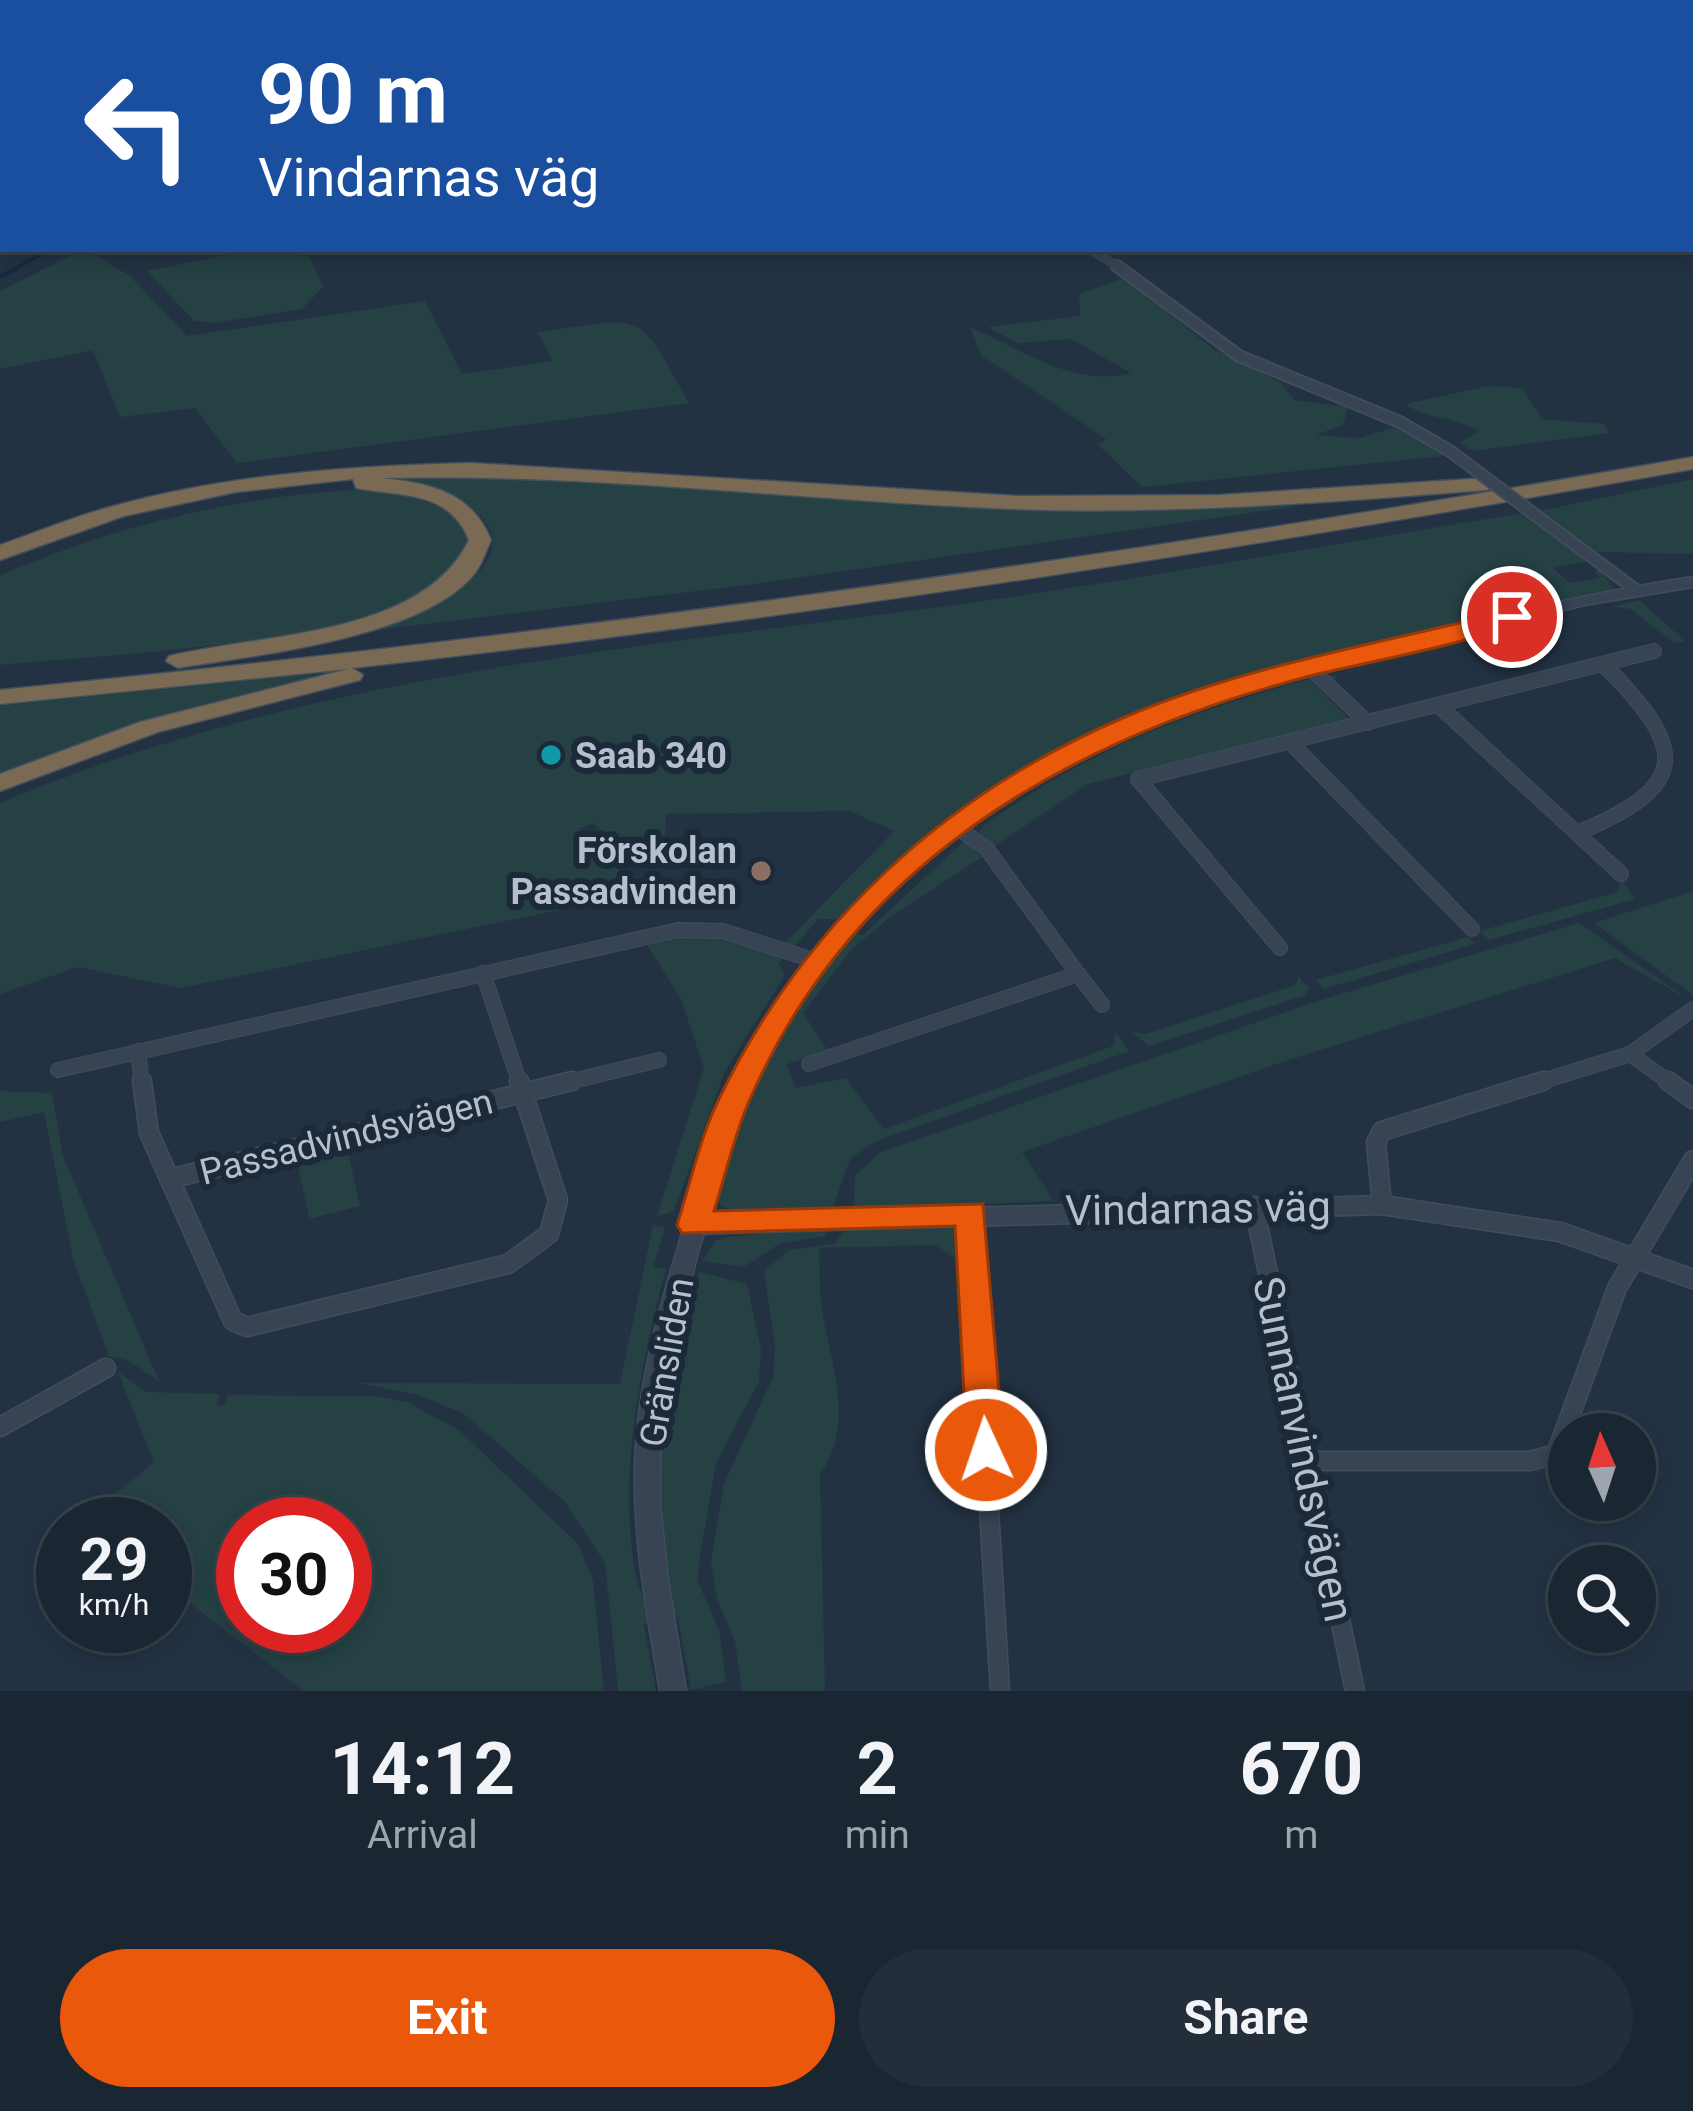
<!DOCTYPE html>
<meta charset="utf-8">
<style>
:root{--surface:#1a2632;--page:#232e3a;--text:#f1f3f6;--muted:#9fa5ac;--line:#38434d;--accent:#ea580c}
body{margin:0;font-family:Roboto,sans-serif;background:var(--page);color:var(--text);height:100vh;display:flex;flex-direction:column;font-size:45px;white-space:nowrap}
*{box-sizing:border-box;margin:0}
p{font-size:39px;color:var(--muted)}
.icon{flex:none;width:66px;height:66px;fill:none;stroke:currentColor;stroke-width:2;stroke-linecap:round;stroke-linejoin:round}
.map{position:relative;height:1691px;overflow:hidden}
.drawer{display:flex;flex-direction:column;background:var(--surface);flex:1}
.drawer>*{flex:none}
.guide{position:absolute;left:0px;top:0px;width:1695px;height:252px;box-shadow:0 6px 18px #0003,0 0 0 3px var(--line);background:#1a4fa0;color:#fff;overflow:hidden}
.needle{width:78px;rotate:357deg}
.buttons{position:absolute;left:1548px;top:1413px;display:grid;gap:24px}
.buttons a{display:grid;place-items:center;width:108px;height:108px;border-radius:50%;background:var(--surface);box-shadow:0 6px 18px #0003,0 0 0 3px var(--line);font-size:60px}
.speed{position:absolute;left:36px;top:1497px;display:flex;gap:24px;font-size:60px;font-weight:700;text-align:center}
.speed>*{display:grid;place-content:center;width:156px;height:156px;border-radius:50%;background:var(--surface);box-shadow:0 6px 18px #0003,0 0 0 3px var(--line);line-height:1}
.speed small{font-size:30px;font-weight:400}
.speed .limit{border:18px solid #d22;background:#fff;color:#111}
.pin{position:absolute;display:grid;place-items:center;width:102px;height:102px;color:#fff;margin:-51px;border:6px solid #fff;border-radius:50%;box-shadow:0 3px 12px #0007}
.me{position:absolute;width:132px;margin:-66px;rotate:357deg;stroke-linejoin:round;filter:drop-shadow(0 0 9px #0008)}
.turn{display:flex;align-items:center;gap:42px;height:252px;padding:0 60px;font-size:54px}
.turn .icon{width:156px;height:156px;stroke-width:2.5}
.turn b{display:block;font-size:84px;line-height:102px}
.eta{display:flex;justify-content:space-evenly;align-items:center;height:204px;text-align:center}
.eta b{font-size:72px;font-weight:700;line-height:84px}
.action{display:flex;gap:24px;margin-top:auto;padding:24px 60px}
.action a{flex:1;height:138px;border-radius:72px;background:var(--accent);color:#fff;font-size:48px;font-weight:700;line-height:138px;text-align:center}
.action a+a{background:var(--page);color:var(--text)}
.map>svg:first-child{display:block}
.green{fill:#254144;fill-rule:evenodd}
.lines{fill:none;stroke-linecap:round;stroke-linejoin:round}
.stream-far1{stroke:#142943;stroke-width:3}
.stream{stroke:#142943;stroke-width:4.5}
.minor-far3-casing{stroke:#414d5c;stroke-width:9}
.minor-far2-casing{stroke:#414d5c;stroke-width:14}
.minor-far1-casing{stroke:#414d5c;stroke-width:16}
.minor-casing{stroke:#414d5c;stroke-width:21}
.tertiary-casing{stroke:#414d5c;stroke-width:3}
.motorway-casing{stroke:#424f5d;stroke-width:3}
.minor-far3{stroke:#384453;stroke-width:8}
.minor-far2{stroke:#384453;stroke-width:10}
.minor-far1{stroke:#384453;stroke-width:14}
.minor{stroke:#384453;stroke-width:18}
.tertiary{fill:#384453;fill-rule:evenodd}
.motorway{fill:#7a6a54;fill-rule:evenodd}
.minor-bridge-casing{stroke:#414d5c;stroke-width:14;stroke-linecap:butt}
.minor-bridge{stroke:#384453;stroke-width:10}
.route{fill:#ea580c;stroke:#983908;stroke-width:3}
.culture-dot{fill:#0f9aa8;stroke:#1c2938;stroke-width:4.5}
.education-dot{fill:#8d6e63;stroke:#1c2938;stroke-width:4.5}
.labels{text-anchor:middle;stroke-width:12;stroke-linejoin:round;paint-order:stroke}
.poi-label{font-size:36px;font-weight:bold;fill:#b5bfcd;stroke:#1c2938;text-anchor:start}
.street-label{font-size:36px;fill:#b5bfcd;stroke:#1c2938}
.near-street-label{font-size:42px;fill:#b5bfcd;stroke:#1c2938}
</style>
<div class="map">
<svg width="1693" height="1691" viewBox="0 0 1693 1691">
<rect width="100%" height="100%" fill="#233243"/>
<!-- green -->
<g class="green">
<path d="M84,249L130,276L187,336L425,301L462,374L553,361L537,332C646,318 635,305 689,403L237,463L195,408L120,417L93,350L0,369V291Z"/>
<path d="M257,249L310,257L323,287L302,309L214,323L194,321L147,271Z"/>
<path d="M1125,278L1213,349L1280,382L1294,400L1348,407L1343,425L1316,435L1360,438L1402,425L1444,456L1142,487L1098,445L1106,439L981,355L970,327C1021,349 1075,388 1131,373L1071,339L1017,343L988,327L1080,316L1079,294Z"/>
<path d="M1488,386L1522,388L1542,419L1605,424L1609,433L1473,451L1459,443L1480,431C1454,417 1430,420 1405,404Z"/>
<path d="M407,471L1076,510L1298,506L754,584L351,633C388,619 437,609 468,583C544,516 424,481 374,478C253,471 111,518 0,562L149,508L254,486Z"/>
<path d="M1693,479V554L1596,552L1539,511Z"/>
<path d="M365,489C407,495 513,512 450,576C382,644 99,655 0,665V575C118,525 237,496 365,489Z"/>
<path d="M1523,513L1589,561L1553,568L1570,583L1600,578L1594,571L1600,570L1615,590C1565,607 1511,611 1453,624C1217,680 1010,736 838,919H818L794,947L784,944L894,831L849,811L666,814L665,836L609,837L593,823L579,829L641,893L181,988L78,967L0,994V803C298,677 622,649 940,607C1135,581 1329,544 1523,513Z"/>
<path d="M1639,600L1685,641L1674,643L1631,609L1612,607L1338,674L1333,682L1328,677Z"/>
<path d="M311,674L316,678L158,717L0,776V706Z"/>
<path d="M1309,679L1349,719L1088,784L995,846L979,832C987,819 1009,809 1023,799C1111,741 1208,707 1309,679Z"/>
<path d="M964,841L982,857L890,917L850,951L803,1013L828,1051L787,1064L796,1088L846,1078L884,1129L1113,1046L1116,1032L1129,1051L874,1142L850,1159L833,1207L823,1211L745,1213L721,1206L715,1195C738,1100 787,1007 852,933L863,935Z"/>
<path d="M1621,879L1635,899L1489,940L1480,931L1618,892Z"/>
<path d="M1693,891V995L1594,923Z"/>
<path d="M1579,923L1691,1001L1615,958L1285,1061L1022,1152L1054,1201L854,1210L855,1175L881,1152L1324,999Z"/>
<path d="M691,935L726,938L783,958L779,964L785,975L725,1071L674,1211L657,1216L704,1068L681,999L646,943Z"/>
<path d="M1468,937L1475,944L1324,989L1316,980Z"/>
<path d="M1298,976L1309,988L1306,995L1149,1046L1130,1031L1146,1034L1296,985Z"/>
<path d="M0,1091L52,1093L63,1156L159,1381L127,1360L109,1356L73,1259L44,1112L0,1122Z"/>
<path d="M346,1143L360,1206L309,1219L296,1155Z"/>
<path d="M950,1222L963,1234L964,1265L936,1245L819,1248C820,1271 819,1294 823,1316C833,1370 854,1426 820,1475L825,1691H742L735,1641L717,1599L711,1561L724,1484L773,1377L775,1347L764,1271L789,1250L834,1244L847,1226Z"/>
<path d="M653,1225L665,1227L653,1267L666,1268C641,1364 618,1472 635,1571C638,1590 648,1605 654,1623L644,1625L656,1691H618L605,1563L565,1502L464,1414L419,1395L360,1383L620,1384Z"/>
<path d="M832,1227L824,1236L779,1244L744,1267L702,1261L716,1240L727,1237Z"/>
<path d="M699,1272L747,1284L761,1350L759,1381L716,1463L699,1562L698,1582L719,1630L726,1682L691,1690L678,1618L669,1619L660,1515L664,1406Z"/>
<path d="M118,1372L146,1392L220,1394L217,1405H225L228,1395L375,1396L407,1402L460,1431L578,1544L593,1580L604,1691H304L165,1584V1524L82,1522L154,1462ZM243,1524H345V1626H243Z"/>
</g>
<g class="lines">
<!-- stream-far1 -->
<g class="stream-far1">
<path d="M369,0L383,3"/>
<path d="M14,269L52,249"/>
</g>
<!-- stream -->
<path class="stream" d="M0,277L20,266"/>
<defs>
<path id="minor-far3" d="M1089,249L1122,269"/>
<g id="minor-far2">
<path d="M1117,266L1239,356L1400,422L1450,451"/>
<path d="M1546,523L1636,590"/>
</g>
<g id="minor-far1">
<path d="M1308,666L1368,723"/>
<path d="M1438,705L1621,874"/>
<path d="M1290,742L1472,929"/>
<path d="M1577,833C1693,785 1687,748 1603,664"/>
<path d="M1280,948L1138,779L1654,651"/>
<path d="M483,973L520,1084"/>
<path d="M1078,974L1102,1005"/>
<path d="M138,1051L142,1084"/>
<path d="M1630,1054L1672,1084"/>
<path d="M809,1064L1078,974L987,849L954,825"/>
<path d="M58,1070L678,930L723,931L816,961"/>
<path d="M560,1084L659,1060"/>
<path d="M1533,1084L1630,1054L1693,1009"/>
</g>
<g id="minor">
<path d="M142,1081L149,1133L233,1321L247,1327L508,1264L549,1234L558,1200L519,1081"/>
<path d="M1668,1081L1693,1099"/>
<path d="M169,1179L572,1081"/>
<path d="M1382,1205L1376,1143L1382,1131L1543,1081"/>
<path d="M1254,1206L1355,1691"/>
<path d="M971,1213L1000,1691"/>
<path d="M694,1225L1382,1205L1560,1232L1693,1279"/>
<path d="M0,1427L106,1368"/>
<path d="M1306,1461H1530L1556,1454L1617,1288L1693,1160"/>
</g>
<path id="tertiary" d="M1693,577V587L1585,605L1411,646L1280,680L1159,722L1049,772L951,835L867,912L797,1004L741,1116L698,1252L677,1340L661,1430L660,1505L668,1580L686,1691H660C648,1617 633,1542 635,1466C637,1377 665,1287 692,1202C701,1174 709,1144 720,1116C745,1055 781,998 821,945C832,931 842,915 855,903C1008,743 1227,680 1436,631C1521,610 1606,590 1693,577Z"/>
<g id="motorway">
<path d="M1693,457V469C1248,548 802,618 352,668L363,675L360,680L158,732L0,791V774L140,722L348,669L0,704V690C568,634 1131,556 1693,457Z"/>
<path d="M471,463L1018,496L1219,495L1487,478L1498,484L1487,490C1329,502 1170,515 1012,509C802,501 593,473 382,478C429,483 472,492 491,540C486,551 482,564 475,573C424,638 256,655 178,668L166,661L169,656C262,633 422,637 469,540C449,490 401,497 356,488L353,479L236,492L124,516L0,560V545C38,532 75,516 114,506C231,474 350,466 471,463Z"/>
</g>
</defs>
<!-- minor-far3 casing -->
<use href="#minor-far3" class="minor-far3-casing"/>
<!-- minor-far2 casing -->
<use href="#minor-far2" class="minor-far2-casing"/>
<!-- minor-far1 casing -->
<use href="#minor-far1" class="minor-far1-casing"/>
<!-- minor casing -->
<use href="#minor" class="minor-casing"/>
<!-- tertiary casing -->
<use href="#tertiary" class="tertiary-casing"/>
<!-- motorway casing -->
<use href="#motorway" class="motorway-casing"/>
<!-- minor-far3 -->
<use href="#minor-far3" class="minor-far3"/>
<!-- minor-far2 -->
<use href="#minor-far2" class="minor-far2"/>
<!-- minor-far1 -->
<use href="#minor-far1" class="minor-far1"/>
<!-- minor -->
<use href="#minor" class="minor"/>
<!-- tertiary -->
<use href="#tertiary" class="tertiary"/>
<!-- motorway -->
<use href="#motorway" class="motorway"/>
<defs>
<path id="minor-bridge" d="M1450,451L1546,523"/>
</defs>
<!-- minor-bridge casing -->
<use href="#minor-bridge" class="minor-bridge-casing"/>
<!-- minor-bridge -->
<use href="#minor-bridge" class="minor-bridge"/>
</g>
<!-- route -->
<path class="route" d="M1504,612L1524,617C1502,638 1353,665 1314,675C1069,738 850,863 747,1106C733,1140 725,1177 714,1211L983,1204L1004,1450L999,1461L986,1465L973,1461L967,1450L955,1226L682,1233L677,1225C690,1185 699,1141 717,1103C802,926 944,794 1125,717C1244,666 1379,644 1504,612Z"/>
<!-- markers -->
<circle class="culture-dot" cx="551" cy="755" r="12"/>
<circle class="education-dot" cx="761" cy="871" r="12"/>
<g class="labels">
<!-- poi labels -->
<g class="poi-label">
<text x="575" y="768">Saab 340</text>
<text x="737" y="863" text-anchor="end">Förskolan<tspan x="737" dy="41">Passadvinden</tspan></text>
</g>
<!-- street labels -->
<g class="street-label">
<text transform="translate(346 1136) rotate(-14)" y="13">Passadvindsvägen</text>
<text transform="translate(666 1362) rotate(-80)" y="13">Gränsliden</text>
</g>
<!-- near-street labels -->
<g class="near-street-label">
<text transform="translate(1198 1208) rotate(-1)" y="15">Vindarnas väg</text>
<text transform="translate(1304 1449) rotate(78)" y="15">Sunnanvindsvägen</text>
</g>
</g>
</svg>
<div class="buttons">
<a><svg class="needle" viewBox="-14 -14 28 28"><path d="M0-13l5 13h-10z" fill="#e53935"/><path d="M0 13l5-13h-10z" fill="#9fa5ac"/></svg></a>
<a><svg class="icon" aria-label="search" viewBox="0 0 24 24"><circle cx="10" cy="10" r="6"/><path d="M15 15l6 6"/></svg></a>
</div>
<div class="speed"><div>29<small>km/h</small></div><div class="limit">30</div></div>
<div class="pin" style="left:1512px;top:617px;background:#d93025"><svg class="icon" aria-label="arrive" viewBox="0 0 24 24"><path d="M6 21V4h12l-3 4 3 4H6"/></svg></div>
<svg class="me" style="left:986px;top:1450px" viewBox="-20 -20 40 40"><circle r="17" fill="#ea580c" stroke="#fff" stroke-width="3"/><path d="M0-11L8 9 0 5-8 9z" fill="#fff"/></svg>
<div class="guide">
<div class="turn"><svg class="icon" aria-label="left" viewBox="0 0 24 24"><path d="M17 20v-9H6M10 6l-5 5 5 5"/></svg><div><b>90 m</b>Vindarnas väg</div></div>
</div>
</div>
<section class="drawer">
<div class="eta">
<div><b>14:12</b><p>Arrival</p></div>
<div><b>2</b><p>min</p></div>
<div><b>670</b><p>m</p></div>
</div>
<div class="action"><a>Exit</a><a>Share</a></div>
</section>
